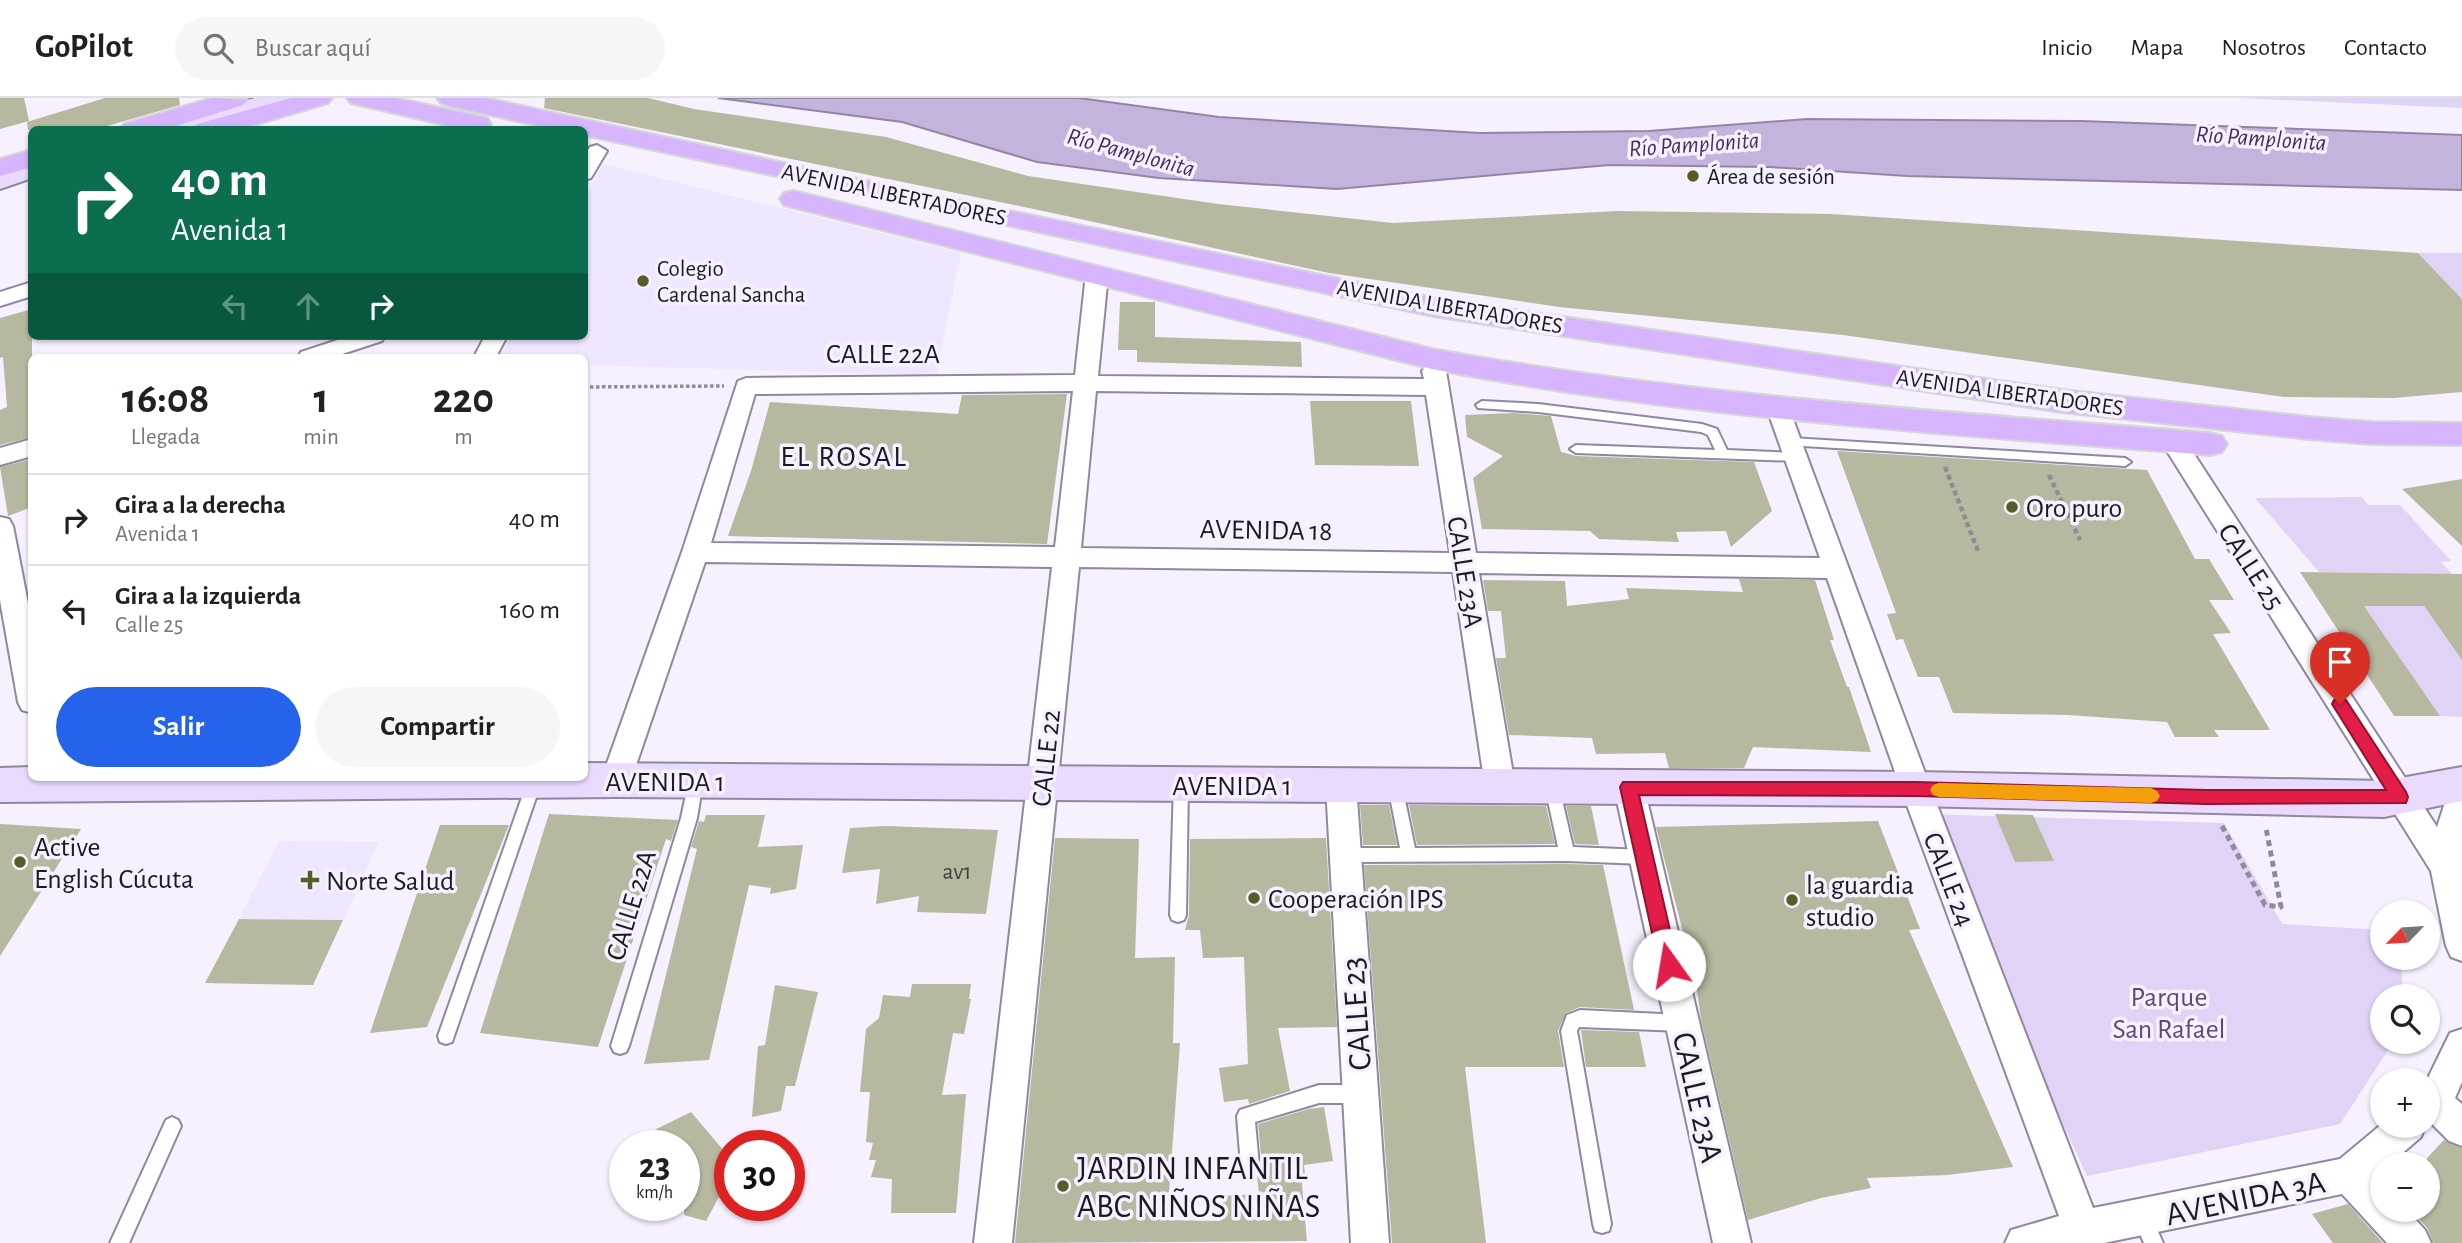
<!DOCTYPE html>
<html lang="es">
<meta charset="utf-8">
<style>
:root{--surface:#fff;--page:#f6f6f6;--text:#202124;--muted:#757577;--line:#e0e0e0;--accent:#2563eb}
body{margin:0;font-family:"Alegreya Sans",sans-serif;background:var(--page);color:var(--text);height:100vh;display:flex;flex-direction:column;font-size:26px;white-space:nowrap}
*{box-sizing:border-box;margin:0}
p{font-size:23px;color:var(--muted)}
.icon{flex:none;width:38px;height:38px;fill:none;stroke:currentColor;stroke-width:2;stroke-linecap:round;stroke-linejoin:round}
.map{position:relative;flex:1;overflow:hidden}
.sheet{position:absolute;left:28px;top:256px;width:560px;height:427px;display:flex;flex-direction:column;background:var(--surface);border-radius:10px;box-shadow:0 2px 5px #0004}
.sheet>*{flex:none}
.hud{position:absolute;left:28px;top:28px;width:560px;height:214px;border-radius:10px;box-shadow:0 2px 5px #0004;background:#0b6e4f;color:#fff;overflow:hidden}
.needle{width:46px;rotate:245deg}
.controls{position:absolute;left:2370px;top:802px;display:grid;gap:14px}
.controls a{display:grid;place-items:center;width:70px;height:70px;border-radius:50%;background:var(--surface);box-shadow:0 2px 5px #0004;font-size:35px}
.speed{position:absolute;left:609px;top:1032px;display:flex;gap:14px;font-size:35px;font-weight:700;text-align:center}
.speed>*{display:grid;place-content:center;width:91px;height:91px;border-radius:50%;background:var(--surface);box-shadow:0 2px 5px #0004;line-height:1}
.speed small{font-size:18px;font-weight:400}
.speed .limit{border:10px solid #d22;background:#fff;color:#111}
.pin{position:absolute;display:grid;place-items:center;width:60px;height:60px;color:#fff;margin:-72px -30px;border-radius:50% 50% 50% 0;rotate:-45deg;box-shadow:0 0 7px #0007}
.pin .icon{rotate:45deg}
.me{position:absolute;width:77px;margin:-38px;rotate:347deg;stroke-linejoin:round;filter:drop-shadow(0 0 5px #0008)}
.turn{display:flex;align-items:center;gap:24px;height:147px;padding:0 28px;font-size:32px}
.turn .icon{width:91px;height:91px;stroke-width:2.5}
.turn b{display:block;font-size:49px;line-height:60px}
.lanes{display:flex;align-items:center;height:66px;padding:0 28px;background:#0003;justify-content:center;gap:35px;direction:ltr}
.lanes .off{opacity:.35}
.eta{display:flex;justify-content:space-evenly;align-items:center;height:119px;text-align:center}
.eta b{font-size:42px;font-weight:700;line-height:49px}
.button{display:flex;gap:14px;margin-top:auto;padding:14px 28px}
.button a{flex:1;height:80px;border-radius:42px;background:var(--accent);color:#fff;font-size:28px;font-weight:700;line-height:80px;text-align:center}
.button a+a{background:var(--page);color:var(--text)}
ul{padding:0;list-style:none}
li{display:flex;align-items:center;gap:21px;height:91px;padding:0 28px;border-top:2px solid var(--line)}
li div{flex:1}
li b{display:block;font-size:26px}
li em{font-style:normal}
header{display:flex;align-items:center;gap:42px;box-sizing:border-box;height:98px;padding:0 35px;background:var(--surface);border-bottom:2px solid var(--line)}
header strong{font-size:33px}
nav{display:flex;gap:38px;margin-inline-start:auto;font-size:24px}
.search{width:490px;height:63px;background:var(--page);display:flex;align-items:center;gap:18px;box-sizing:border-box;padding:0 24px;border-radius:38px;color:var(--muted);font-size:26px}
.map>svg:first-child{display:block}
.built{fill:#efe6ff}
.green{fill:#e0d3f6}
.water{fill:#c4b4dd;stroke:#9286a5;stroke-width:2}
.building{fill:#b6b8a0}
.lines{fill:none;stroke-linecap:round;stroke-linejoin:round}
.lane-casing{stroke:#90889e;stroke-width:4}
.street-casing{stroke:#90889e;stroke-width:4}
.secondary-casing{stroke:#90889e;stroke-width:4}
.primary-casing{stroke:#d6d6d7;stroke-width:4}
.path-far2{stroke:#908b97;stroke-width:3.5;stroke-dasharray:3.5 2.5;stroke-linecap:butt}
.path-far1{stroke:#908b97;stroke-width:4.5;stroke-dasharray:5 3.5;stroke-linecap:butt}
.path{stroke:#908b97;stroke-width:5;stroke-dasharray:6 4.5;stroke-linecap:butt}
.lane{fill:#fff;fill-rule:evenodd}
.street{fill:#fff;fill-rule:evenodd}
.secondary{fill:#eadafe;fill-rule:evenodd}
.primary{fill:#d6b5fe;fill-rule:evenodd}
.route{fill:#e11d48;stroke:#92132f;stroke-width:2}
.slow{fill:#f59e0b}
.poi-dot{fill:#595c29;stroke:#f6f0ff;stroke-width:2.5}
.labels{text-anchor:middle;stroke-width:7;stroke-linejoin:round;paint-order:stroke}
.far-poi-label{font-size:23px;fill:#1d1a22;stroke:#f6f0ff;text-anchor:start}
.far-street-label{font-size:23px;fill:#1d1a22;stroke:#f6f0ff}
.far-water-label{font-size:24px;font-style:italic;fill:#452e61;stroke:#f6f0ff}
.number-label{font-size:24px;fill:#434242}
.street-label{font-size:28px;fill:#1d1a22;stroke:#f6f0ff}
.poi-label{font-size:28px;fill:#1d1a22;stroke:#f6f0ff;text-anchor:start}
.park-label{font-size:28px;fill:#5f487e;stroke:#f6f0ff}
.neighbourhood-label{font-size:30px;letter-spacing:2px;fill:#1d1a22;stroke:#f6f0ff}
.near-street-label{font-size:33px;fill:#1d1a22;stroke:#f6f0ff}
.near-poi-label{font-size:33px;fill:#1d1a22;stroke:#f6f0ff;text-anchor:start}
</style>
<header>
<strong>GoPilot</strong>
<div class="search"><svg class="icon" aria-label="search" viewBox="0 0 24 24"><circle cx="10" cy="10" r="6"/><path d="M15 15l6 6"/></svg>Buscar aquí</div>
<nav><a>Inicio</a><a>Mapa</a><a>Nosotros</a><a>Contacto</a></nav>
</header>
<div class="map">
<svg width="2462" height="1145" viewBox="0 0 2462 1145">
<rect width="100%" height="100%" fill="#f6f0ff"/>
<!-- built -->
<g class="built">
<path d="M603,66L961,155L936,277L585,267L584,259H500L511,238H584L585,100Z"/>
<path d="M279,743L379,744L343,822L239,821Z"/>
</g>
<!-- green -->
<g class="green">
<path d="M2241,0H2462V10Z"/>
<path d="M2418,155H2462V201Z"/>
<path d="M2362,399L2368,407H2400L2451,463L2441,464L2452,476L2319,474L2255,400Z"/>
<path d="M2364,508H2424L2462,562V619L2440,618Z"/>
<path d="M1922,716L2224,725L2282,826L2382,832V859H2401L2403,898H2382V943H2394L2340,1026L2087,1078L1941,764Z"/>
</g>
<!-- water -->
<path class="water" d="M718,0H1079L1219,19L1479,35L1649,33L1807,21L2081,23L2462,37V92L1907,78L1770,69L1609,67L1337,91L1159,80L1037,64L902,24Z"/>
<!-- building -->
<g class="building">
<path d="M0,0H24L29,23L0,31Z"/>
<path d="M105,0H179L180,7L93,32H28L27,24Z"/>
<path d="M545,0H648L694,11L886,39L1028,78L1218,106L1393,125L1617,113L1831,116L2418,155L2462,201V294L2394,300L2284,299L1843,237L1559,209L1329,175L1034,111L544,10Z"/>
<path d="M1120,204H1155V239L1301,244L1302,269L1137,264V252H1118Z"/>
<path d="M32,211V339L0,347V312L7,309L3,259L0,260V220Z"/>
<path d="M1067,296L1047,446L728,438L751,373L770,304L958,316L962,297Z"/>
<path d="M1310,303H1411L1419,368L1315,367Z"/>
<path d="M1514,315L1551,318L1561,354L1576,358L1754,364L1772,413L1731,449L1726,433L1676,434L1679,444L1599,441L1590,433L1482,431L1473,380L1503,358L1467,339L1465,317Z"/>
<path d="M1837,353L2147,372L2195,461H2209L2234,502H2209L2231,535L2213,536L2270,632H2214L2219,639H2175L2167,624L2068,617L1953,615L1939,579H1918L1903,541L1896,542L1887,516L1896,515Z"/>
<path d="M32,361V409L8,418L0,369Z"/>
<path d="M2462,381V448L2402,391Z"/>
<path d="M2300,474L2462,476V562L2424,508H2364L2440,618H2394Z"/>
<path d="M1739,481L1815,482L1834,542H1830L1847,589H1849L1871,654L1753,649L1744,670H1669L1665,655L1596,656L1592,640L1509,637L1496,560H1506L1501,513H1488L1483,482L1565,483L1567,508L1629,501L1626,490L1743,494Z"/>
<path d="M1360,707H1389L1397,747H1363Z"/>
<path d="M1409,707L1546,708L1555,746L1417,747Z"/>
<path d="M1566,708H1591L1599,747L1575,746Z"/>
<path d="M549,716L678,722L671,743L666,741L598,949L480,935Z"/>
<path d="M1995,716L2033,717L2054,763L2015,764Z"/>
<path d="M706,717H765L758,749L803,747L796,791L770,796L771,790L749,787L709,962L644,966L697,751L691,749L699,723L704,724Z"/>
<path d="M1878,723L1920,831L1909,832L2013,1069L1947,1077L1867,1080L1871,1090L1821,1100L1748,1122L1701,922L1690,838H1684L1656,729Z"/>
<path d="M0,726L81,731L0,858Z"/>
<path d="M440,727H509L427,929L370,935Z"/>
<path d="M885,728L998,732L986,816L917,814L919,798L876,806L880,771L842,775L850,730Z"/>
<path d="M1055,740L1139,741L1135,860L1175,859L1173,945H1180L1167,1122L1220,1123L1219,1098L1259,1096L1257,1077L1262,1068L1258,1026L1309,1011L1324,1009L1333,1063L1304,1067L1305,1076H1301L1307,1143L1015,1145Z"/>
<path d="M1326,740L1337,929L1278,930L1290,993L1249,1006L1248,1001L1224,1004L1219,970L1248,966L1244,859L1203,860L1200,832H1185L1189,817L1190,741Z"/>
<path d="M1567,766L1603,767L1634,912L1580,909L1566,915L1558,933L1564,969H1465L1486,1145H1392L1364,767Z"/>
<path d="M239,821L343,822L313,887L205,885Z"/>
<path d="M912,886H971L969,901H971L964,936L953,935L942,997L966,996L956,1115H891L892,1081L871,1079L876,1062H869L873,1045L866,1044L870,994H860L866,931L879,920L883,897L910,899Z"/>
<path d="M775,887L818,894L795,988H786L781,1013L752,1019L758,948L765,947Z"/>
<path d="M1581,932L1639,934L1646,969H1586Z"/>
<path d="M691,1014L730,1060V1078L706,1123L684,1117V1048H622Z"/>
<path d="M2444,1042L2462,1050V1145H2433L2427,1130L2410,1111H2427V1060Z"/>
<path d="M2348,1106L2383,1145H2333L2312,1116Z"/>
</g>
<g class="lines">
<defs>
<g id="lane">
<path d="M1482,303L1538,306L1702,326L1717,331L1727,352L1796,355L1802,359L1796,363L1576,355L1570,351L1576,347L1715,352L1708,337L1701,334L1538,314L1478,310L1476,307Z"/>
<path d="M1791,340L2125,360L2131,364L2125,368L1787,347L1785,344L1787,341Z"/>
<path d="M696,677L701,679L703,683L697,720L629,948L626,954L620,956L614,954L611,948L681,720L689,683L691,679Z"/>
<path d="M535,679L539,681L541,685L454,938L452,944L446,946L440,944L438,938L527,685L529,681Z"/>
<path d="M1181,680L1186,682L1188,686L1186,817L1184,822L1178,824L1172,822L1170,817L1174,686L1176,682Z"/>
<path d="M1395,682L1400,684L1402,688L1415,750L1558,749L1545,689L1547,685L1552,683L1557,685L1559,689L1573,749L1644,752L1649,754L1652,759L1649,764L1644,766L1567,763L1345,764L1340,762L1337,757L1340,752L1345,750H1400L1388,688L1390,684Z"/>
<path d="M1580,912L1682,917L1688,919L1690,925L1688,931L1682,933L1579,929L1577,933L1611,1126L1609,1133L1602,1135L1595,1133L1593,1126L1561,933L1567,917Z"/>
<path d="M1319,987H1360L1366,990L1369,996L1366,1002L1360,1005H1319L1255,1024L1259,1068L1256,1074L1250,1077L1244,1074L1241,1068L1237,1018L1240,1012Z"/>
<path d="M172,1019L178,1022L181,1028L129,1145H110L166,1022Z"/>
<path d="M2142,1111L2149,1113L2163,1145H2144L2133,1120L2135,1113Z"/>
</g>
<g id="street">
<path d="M597,47L607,53L591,80L584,82V58L590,49Z"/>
<path d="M1097,169L1105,171L1108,176L1098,278L1424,281L1422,273L1426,268L1434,265L1442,268L1446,273L1476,455L1820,460L1767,311L1771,305L1779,303L1787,305L1931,691L2093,1110L2340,1061L2382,1026L2427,1027V982L2450,935L2462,931V984L2455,1000L2462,1006V1048L2449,1043L2432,1026L2425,1028L2421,1039L2390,1066H2382V1073L2375,1078L2382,1085V1111H2406L2425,1132L2431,1145H2387L2342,1096L2104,1145H2005L2011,1132L2059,1118L1901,691L1827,480L1479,475L1515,688L1511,697L1500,701L1489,697L1485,688L1453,474L1079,469L1012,1145H974L1052,469L705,464L631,682L627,691L616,694L605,691L601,682L682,454L738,283L746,280L1075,277L1086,176L1089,171ZM1073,293L1055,449L711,445L755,296ZM1096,293L1426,297L1450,455L1081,450Z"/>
<path d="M32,184V198L0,208V194Z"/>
<path d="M350,238H385L382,243L333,259H298L301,254Z"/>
<path d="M485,238H507L496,259H474Z"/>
<path d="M2172,334L2181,336L2437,729L2451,686L2462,682V863L2451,859L2446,848L2431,773L2160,342L2163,336Z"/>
<path d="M32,341V358L0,367V350Z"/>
<path d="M0,419L9,421L13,428L32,526V615L22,612L18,604L0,502Z"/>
<path d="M1341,674L1352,678L1356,687L1389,1145H1351L1326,687L1330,678Z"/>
<path d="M1629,676L1640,680L1644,689L1751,1145H1713L1614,689L1618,680Z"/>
</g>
<g id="secondary">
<path d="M255,0H296L292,5L201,32H158L162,26Z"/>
<path d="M32,62V80L0,91V73Z"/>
<path d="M584,665L1916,674L2384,683L2462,669V703L2384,719L1916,708L616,699L0,704V670L32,669V679H584Z"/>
</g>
<g id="primary">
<path d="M213,0L247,2L243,7L163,32H120L124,26Z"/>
<path d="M291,0H332L328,5L237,32H193L197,26Z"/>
<path d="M347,0H395L487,20L491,26L487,32H467L351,5Z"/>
<path d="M437,0H485L922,95L1433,200L2062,292L2308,319L2371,324L2462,325V347L2371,346L2308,341L2062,314L1433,218L584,37V32H558L450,8L441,5Z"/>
<path d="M32,52V69L0,78V61Z"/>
<path d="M794,93L1432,251C1689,298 1949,314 2210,335L2222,338L2227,346L2222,354L2210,357C1949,336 1689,320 1432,271L784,107L780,101L784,95Z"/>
</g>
</defs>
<!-- lane casing -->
<use href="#lane" class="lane-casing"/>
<!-- street casing -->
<use href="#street" class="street-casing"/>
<!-- secondary casing -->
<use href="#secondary" class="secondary-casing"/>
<!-- primary casing -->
<use href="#primary" class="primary-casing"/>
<!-- path-far2 -->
<path class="path-far2" d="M584,289L724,288"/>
<!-- path-far1 -->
<g class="path-far1">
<path d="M1945,369L1978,453"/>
<path d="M2049,377L2080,442"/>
</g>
<!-- path -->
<path class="path" d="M2222,728L2265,807L2281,809L2266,730"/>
<!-- lane -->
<use href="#lane" class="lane"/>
<!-- street -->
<use href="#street" class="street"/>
<!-- secondary -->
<use href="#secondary" class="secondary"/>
<!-- primary -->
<use href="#primary" class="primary"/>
</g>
<!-- route -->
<path class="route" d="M2340,600L2346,602L2406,694L2408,699L2406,705L2206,706L1916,698L1639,697L1678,867L1675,873L1669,876L1662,873L1659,867L1620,689L1623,684H1916L2206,692H2386L2332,606L2334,602Z"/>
<!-- slow -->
<path class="slow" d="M1939,685L2151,690L2157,693L2160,698L2157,703L2151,705L1939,699L1933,697L1930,692L1933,687Z"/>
<!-- markers -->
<g class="poi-dot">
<circle cx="1693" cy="78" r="7"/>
<circle cx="643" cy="183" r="7"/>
<circle cx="2012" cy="409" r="7"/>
<circle cx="20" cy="764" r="7"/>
<path d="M306.5 771.5h7v7h7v7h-7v7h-7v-7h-7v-7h7z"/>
<circle cx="1254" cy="800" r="7"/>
<circle cx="1792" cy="802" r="7"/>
<circle cx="1063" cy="1088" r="7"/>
</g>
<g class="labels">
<!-- far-poi labels -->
<g class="far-poi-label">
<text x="1707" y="86">Área de sesión</text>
<text x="657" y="178">Colegio<tspan x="657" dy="26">Cardenal Sancha</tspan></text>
</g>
<!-- far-street labels -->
<g class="far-street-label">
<text transform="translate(894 96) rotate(12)" y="8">AVENIDA LIBERTADORES</text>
<text transform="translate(1450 208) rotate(10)" y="8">AVENIDA LIBERTADORES</text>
<text transform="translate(2010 294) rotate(8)" y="8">AVENIDA LIBERTADORES</text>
</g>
<!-- far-water labels -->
<g class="far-water-label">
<text transform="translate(2261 40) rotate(4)" y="8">Río Pamplonita</text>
<text transform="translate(1694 46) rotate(-4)" y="8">Río Pamplonita</text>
<text transform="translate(1131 54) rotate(15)" y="8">Río Pamplonita</text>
</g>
<!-- number labels -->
<g class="number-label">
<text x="957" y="781">av1</text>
</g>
<!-- street labels -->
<g class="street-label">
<text x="883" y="265">CALLE 22A</text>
<text transform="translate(1266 431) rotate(1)" y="10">AVENIDA 18</text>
<text transform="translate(2252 468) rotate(57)" y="10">CALLE 25</text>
<text transform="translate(1466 474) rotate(81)" y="10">CALLE 23A</text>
<text transform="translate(1045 660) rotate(-84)" y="10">CALLE 22</text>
<text x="665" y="693">AVENIDA 1</text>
<text x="1232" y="697">AVENIDA 1</text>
<text transform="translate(1950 781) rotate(69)" y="10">CALLE 24</text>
<text transform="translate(630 807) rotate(-73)" y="10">CALLE 22A</text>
</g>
<!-- poi labels -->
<g class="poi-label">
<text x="2026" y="419">Oro puro</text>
<text x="34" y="758">Active<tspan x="34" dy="32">English Cúcuta</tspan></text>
<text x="326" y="792">Norte Salud</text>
<text x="1806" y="796">la guardia<tspan x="1806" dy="32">studio</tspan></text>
<text x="1268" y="810">Cooperación IPS</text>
</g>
<!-- park labels -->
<g class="park-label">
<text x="2169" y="908">Parque<tspan x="2169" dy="32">San Rafael</tspan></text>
</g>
<!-- neighbourhood labels -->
<g class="neighbourhood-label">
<text x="844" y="368">EL ROSAL</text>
</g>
<!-- near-street labels -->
<g class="near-street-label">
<text transform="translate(1355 916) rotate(-94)" y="12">CALLE 23</text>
<text transform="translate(1699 999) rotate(77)" y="12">CALLE 23A</text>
<text transform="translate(2245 1099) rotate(-12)" y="12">AVENIDA 3A</text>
</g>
<!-- near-poi labels -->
<g class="near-poi-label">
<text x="1077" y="1081">JARDIN INFANTIL<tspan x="1077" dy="38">ABC NIÑOS NIÑAS</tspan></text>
</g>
</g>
</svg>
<div class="controls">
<a><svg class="needle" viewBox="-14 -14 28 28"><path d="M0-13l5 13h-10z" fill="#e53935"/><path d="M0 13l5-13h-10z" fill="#757577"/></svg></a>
<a><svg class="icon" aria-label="search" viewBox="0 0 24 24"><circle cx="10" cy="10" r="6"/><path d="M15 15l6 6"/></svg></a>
<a>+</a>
<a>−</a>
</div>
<div class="speed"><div>23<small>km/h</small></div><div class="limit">30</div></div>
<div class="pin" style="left:2340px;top:606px;background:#d93025"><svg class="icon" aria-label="arrive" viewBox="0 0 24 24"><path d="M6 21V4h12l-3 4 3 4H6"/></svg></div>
<svg class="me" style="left:1669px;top:867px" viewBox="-20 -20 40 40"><circle r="19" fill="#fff"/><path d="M0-13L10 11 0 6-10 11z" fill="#e11d48"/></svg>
<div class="hud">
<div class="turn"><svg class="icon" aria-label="right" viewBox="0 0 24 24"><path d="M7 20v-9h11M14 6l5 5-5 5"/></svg><div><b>40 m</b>Avenida 1</div></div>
<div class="lanes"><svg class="icon off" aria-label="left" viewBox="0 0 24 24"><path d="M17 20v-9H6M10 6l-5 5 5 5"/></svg><svg class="icon off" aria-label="ahead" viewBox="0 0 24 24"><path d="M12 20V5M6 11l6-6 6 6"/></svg><svg class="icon" aria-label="right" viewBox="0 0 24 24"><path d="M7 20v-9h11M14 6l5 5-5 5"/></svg></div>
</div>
<section class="sheet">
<div class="eta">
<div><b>16:08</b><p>Llegada</p></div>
<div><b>1</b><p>min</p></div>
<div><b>220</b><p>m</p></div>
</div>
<ul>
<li><svg class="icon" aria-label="right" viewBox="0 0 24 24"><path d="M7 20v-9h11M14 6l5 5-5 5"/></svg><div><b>Gira a la derecha</b><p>Avenida 1</p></div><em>40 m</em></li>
<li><svg class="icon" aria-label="left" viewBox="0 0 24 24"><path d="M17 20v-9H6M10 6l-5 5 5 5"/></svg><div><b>Gira a la izquierda</b><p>Calle 25</p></div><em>160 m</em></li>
</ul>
<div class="button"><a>Salir</a><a>Compartir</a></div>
</section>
</div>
